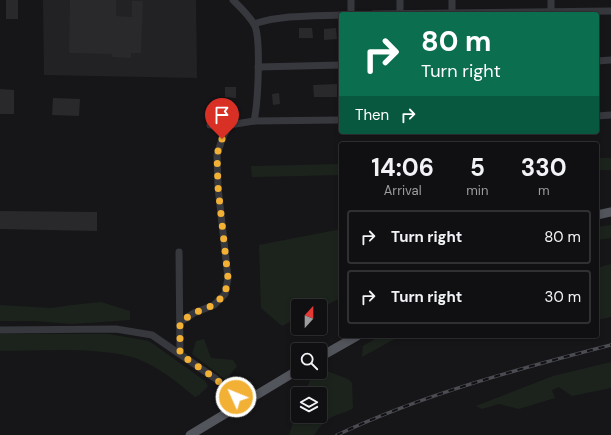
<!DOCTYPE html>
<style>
:root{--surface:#101012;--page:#1e1e20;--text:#f1f3f6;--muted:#9c9d9f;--line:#303032}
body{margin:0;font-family:"DM Sans",sans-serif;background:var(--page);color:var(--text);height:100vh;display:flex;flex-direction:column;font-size:15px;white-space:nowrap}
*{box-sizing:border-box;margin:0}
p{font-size:13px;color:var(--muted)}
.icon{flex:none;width:22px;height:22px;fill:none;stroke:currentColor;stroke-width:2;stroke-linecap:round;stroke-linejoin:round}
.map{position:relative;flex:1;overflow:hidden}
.sheet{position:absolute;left:339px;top:142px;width:260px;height:196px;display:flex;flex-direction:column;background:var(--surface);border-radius:4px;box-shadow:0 2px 6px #0003,0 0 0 1px var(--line)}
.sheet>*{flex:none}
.hud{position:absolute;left:339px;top:12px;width:260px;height:122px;border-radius:4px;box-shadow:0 2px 6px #0003,0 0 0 1px var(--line);background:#0b6e4f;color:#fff;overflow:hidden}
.needle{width:26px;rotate:21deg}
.tools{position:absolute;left:291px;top:299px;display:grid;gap:8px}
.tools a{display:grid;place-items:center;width:36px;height:36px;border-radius:4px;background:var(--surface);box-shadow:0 2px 6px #0003,0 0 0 1px var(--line);font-size:20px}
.pin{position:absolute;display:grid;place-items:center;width:34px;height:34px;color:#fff;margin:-41px -17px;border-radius:50% 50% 50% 0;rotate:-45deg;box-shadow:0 0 4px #0007}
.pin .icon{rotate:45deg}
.me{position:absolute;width:44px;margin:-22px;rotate:314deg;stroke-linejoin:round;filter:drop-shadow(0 0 3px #0008)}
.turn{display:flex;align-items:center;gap:14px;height:84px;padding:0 16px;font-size:18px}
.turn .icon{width:52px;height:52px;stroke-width:2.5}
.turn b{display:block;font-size:28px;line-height:34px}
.then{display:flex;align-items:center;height:38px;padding:0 16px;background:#0003;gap:8px;font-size:15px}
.eta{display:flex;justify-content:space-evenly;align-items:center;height:68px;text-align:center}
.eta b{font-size:24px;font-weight:700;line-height:28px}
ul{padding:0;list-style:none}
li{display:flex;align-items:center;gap:12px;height:54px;margin:0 8px 6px;padding:0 8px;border:2px solid var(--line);border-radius:4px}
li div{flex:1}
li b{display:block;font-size:15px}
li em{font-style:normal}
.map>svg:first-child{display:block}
.built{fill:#222225}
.green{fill:#1c231d}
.building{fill:#29292c}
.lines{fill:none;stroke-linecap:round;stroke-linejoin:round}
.minor{stroke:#37383d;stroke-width:7}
.major{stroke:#53555c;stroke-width:9}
.rail-casing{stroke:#4a4c52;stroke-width:3.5}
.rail{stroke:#111113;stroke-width:2;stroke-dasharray:6;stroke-linecap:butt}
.route{stroke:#f2b134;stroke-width:7;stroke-dasharray:0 12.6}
</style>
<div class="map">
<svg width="611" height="435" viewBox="0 0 611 435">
<rect width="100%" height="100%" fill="#161618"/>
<!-- built -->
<path class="built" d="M43,0H196L197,78L44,75Z"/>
<!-- green -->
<g class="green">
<rect x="597" y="158" width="14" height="12"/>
<path d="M341,164V175L252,177L251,166Z"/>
<path d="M611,225V238L597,240V227Z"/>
<path d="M341,229V298L320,308V306H298V318L282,326L261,308L259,245Z"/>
<path d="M611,264V317L597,320V268Z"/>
<path d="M101,302L130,311V320L72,324L34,321H0V305L51,308L72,305Z"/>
<path d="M0,334H108L149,341L205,381L208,386L199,395L195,397C176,381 153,362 128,356C89,347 40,351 0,351Z"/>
<path d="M380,336H400L362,357L363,346Z"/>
<path d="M204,339L211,358L233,360L237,366L226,380L192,354L196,341Z"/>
<path d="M611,362V388L572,396L559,387L552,390L555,398L519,409L499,404L482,409L476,406L553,376Z"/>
<path d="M324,370L348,379L352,383L353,408C346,413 340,413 332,417C324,421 319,428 314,435H289L298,407V416H320V394H304L311,378Z"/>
</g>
<!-- building -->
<g class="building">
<rect x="6" y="0" width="12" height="19"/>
<path d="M70,0H116V16L132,17V1H143L141,53H131V58L112,57V54L69,53Z"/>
<path d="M299,28H312L313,38H299Z"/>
<path d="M336,28L337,39L324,40V29Z"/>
<path d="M337,84V97H314L313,85Z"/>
<path d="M225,87H236V98L225,97Z"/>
<path d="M0,89L14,90V114H0Z"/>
<path d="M279,93L280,104L273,105L272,94Z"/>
<path d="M53,98L80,99L79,116L52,115Z"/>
<path d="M0,211L97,212V231L0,229Z"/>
</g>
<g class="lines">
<!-- minor -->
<g class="minor">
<path d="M233,0C241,8 250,16 255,26C261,42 258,103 254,121"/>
<path d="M351,0V14"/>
<path d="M400,0V13"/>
<path d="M452,0V14"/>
<path d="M551,11V0"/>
<path d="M373,14L611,11"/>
<path d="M254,24C281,15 312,16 341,15"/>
<path d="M597,61L611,60"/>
<path d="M258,67L341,65"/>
<path d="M597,116L611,115"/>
<path d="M210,125H229L254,121L341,120"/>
<path d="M179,252L180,354"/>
<path d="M180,322L194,313L214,305L225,294L228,278L218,187L217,155L222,139L229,125"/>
<path d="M0,330L116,329L152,335L216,379L229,390L242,404"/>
</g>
<!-- major -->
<g class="major">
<path d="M597,215L611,212"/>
<path d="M320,357L357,336"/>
<path d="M190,435L298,370"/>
</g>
<defs>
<path id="rail" d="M337,435C424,394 518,369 611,345"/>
</defs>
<!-- rail casing -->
<use href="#rail" class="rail-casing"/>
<!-- rail -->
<use href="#rail" class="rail"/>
</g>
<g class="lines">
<!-- route -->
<path class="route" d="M222,139L217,154L218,187L228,278L225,294L214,305L194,313L180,322V354L216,379L236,397"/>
</g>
</svg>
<div class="tools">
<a><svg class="needle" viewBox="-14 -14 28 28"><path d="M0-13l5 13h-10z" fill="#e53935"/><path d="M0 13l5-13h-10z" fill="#9c9d9f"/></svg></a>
<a><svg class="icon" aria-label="search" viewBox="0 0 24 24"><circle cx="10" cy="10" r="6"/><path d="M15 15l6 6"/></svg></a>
<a><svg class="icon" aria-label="layers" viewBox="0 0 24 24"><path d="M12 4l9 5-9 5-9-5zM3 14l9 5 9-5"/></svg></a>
</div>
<div class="pin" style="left:222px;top:139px;background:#d93025"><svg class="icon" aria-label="arrive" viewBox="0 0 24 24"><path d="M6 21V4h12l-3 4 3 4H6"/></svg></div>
<svg class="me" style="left:236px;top:397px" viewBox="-20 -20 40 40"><circle r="17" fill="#f2b134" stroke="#fff" stroke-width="3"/><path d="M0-11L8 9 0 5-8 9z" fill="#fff"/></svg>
<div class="hud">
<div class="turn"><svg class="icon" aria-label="right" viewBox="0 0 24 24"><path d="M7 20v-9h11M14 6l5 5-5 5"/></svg><div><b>80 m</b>Turn right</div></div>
<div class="then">Then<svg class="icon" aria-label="right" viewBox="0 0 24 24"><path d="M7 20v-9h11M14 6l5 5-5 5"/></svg></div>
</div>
<section class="sheet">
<div class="eta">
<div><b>14:06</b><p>Arrival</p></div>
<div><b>5</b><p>min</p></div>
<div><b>330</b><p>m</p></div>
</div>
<ul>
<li><svg class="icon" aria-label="right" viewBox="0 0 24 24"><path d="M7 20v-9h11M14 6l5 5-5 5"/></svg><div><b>Turn right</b></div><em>80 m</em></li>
<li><svg class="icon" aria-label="right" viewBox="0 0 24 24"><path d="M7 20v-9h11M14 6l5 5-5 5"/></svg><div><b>Turn right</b></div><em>30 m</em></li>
</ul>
</section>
</div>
